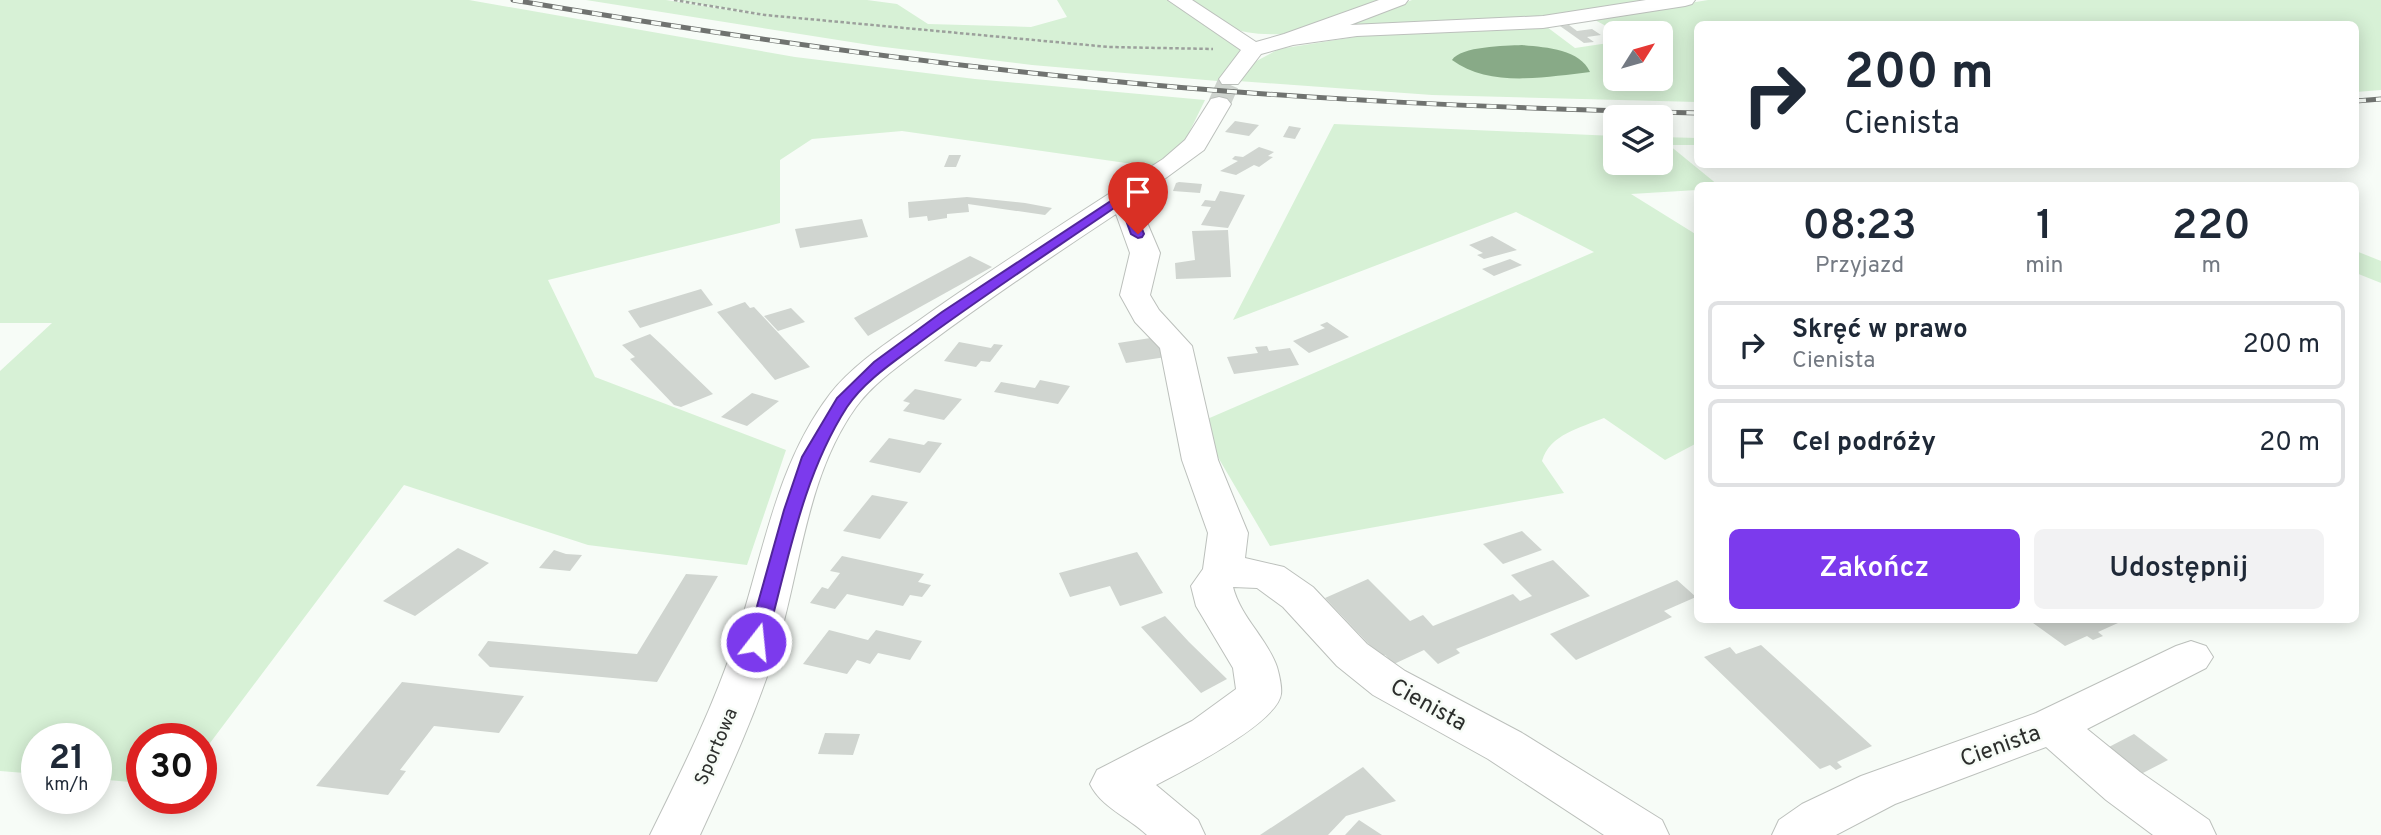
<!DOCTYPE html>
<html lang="pl">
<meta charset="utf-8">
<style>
:root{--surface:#fff;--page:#f2f2f3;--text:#1f2937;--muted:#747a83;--line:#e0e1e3;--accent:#7c3aed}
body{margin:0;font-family:Overpass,sans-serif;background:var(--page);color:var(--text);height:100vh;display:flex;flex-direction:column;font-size:26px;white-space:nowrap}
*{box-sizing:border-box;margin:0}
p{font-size:23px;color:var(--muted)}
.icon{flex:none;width:38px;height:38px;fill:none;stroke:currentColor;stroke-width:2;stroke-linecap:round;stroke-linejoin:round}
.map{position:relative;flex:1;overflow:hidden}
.side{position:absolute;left:1694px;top:182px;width:665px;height:441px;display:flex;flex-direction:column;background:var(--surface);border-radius:10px;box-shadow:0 4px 18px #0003}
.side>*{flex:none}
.top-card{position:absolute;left:1694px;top:21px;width:665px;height:147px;border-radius:10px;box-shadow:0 4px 18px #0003;background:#fff;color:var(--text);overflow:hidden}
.needle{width:46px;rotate:53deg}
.tools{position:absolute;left:1603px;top:21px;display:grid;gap:14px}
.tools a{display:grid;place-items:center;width:70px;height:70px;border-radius:10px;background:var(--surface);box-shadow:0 4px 18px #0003;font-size:35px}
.speed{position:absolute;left:21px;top:723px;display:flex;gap:14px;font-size:35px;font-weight:700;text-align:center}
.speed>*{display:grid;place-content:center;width:91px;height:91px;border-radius:50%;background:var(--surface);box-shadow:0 4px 18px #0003;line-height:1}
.speed small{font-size:18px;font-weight:400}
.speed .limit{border:10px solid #d22;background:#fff;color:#111}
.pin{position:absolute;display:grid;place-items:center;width:60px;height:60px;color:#fff;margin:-72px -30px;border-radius:50% 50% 50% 0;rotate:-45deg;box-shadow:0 0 7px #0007}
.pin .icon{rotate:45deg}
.me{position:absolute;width:77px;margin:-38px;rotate:16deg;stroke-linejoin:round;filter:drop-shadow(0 0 5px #0008)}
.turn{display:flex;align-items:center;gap:24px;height:147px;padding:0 35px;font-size:32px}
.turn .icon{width:91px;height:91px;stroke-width:2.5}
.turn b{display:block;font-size:49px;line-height:60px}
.eta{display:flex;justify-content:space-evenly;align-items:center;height:119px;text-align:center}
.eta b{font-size:42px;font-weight:600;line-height:49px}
.action{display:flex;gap:14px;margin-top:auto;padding:14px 35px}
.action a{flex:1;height:80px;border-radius:10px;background:var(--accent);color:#fff;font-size:28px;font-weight:600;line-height:80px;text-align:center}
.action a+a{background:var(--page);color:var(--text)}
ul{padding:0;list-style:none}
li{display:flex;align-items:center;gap:21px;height:88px;margin:0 14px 10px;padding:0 21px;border:4px solid var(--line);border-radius:10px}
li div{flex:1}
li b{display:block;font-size:26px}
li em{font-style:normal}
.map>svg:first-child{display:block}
.green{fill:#d7f1d6}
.water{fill:#88aa87}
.building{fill:#d0d5d0}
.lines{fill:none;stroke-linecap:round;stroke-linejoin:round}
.minor-tunnel{stroke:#ced3ce;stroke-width:22;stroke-dasharray:22 11;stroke-linecap:butt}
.minor-casing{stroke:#bcc0bc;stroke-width:2}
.path{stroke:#9ca09c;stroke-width:2.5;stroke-dasharray:3.5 2.5;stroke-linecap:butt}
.minor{fill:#fff;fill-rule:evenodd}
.rail-casing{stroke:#707370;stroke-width:5}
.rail{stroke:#f7fcf7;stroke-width:3.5;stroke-dasharray:10;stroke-linecap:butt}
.route{fill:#7c3aed;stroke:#51269a;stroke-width:2}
.labels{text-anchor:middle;stroke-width:5;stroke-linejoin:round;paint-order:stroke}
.street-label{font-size:19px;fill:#2c2e2c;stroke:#f7fcf7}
.near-street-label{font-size:23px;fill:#2c2e2c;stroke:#f7fcf7}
</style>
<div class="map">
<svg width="2381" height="835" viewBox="0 0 2381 835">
<rect width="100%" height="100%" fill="#f7fcf7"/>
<!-- green -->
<g class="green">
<path d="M0,0H469L795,57L975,79L1205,100L1183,145L1154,167L902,131L812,139L780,160V223L548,280L595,377L786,450L747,565L588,545L404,485L201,755V738H142V783L96,779V738H37V774L0,771V371L52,323H0Z"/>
<path d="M586,0H666L781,18L676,0H867L897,4L928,24L1031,27L1067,17L1057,0H1178L1253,49L1229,82L1032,65L876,46Z"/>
<path d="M1187,0H1391L1286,34C1234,36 1228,27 1187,0Z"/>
<path d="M1412,0H1671L1595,13L1333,30Z"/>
<path d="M1708,0H2381V90L2356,92V24H1698L1697,102L1432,95L1238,81L1249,65L1279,49L1373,34L1543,24L1575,48L1615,42V79H1661V33H1619L1593,19Z"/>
<path d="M1334,124L1615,136V163H1661V137L1697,138V145H1669L1718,185L1698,186L1697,190L1631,194L1697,235V443L1665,460L1604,418C1580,428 1550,434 1542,461L1564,493L1270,546L1198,423L1594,252L1516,212L1233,320Z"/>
<path d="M2356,251L2381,261V283L2356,273Z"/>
</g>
<!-- water -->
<path class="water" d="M1522,45C1545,47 1580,49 1590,72C1546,77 1489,88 1452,60C1461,46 1505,46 1522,45Z"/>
<!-- building -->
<g class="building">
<path d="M1569,25L1577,31L1592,29L1601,35L1587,37L1594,42L1584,43L1560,26Z"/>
<path d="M1235,121L1259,125L1249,136L1225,132Z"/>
<path d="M1289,126L1301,128L1295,139L1283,137Z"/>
<path d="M1259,147L1274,152L1268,156L1273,157L1259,167L1254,165L1236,175L1220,171L1238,161L1232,159L1235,156L1243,157Z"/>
<path d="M949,155H961L956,167H944Z"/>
<path d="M1176,183L1179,182L1202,184L1200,193L1173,191Z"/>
<path d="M1220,191L1245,195L1228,228L1201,225L1211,207L1201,206L1205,200L1215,201Z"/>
<path d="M967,197L1025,203L1052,208L1045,215L968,204L969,212L947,214V218L928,221L927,216L909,218L908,202Z"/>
<path d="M862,219L868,237L800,248L795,229Z"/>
<path d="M1228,230L1231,277L1176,279L1175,263L1195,260L1192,231Z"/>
<path d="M1492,236L1517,250L1484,259L1477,255L1483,253L1469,245Z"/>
<path d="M970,256L992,267L868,336L854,318Z"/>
<path d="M1510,259L1522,265L1494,276L1482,269Z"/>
<path d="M701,289L713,305L640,328L628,311Z"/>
<path d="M745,302L750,308L754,307L810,367L775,380L717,312Z"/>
<path d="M791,308L805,322L778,331L764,316Z"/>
<path d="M1327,322L1349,337L1309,353L1293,341L1325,328L1320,325Z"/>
<path d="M650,334L663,346L713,394L681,407L674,405L630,359L635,357L622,345Z"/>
<path d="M1157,337L1166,357L1126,363L1118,343Z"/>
<path d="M959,342L991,348L994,344L1003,345L990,362L981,361L976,367L944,361Z"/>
<path d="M1267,346L1269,351L1290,348L1299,365L1234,374L1227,357L1258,353L1255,347Z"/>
<path d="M1040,380L1070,386L1058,404L994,392L1001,382L1035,388Z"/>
<path d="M915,389L962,399L944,420L903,411L910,403L903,401Z"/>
<path d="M752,393L779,401L747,426L721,417Z"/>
<path d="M889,438L924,445L928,441L942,443L920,473L869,462Z"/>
<path d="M872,495L908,502L880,539L843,531Z"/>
<path d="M1522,531L1542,550L1503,564L1483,544Z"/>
<path d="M458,548L489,563L415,616L383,601Z"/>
<path d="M554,550L566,554L582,555L570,571L539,568Z"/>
<path d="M1137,552L1163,593L1120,606L1110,586L1070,597L1059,573Z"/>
<path d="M842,556L924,574L918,582L931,585L922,597L910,595L903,606L847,594L835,609L810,603L822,587L828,589L840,573L830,571Z"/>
<path d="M1553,560L1590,596L1456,649L1460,653L1438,664L1424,650L1394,664L1385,655L1381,657L1325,598L1368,579L1410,621L1423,615L1433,626L1513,594L1520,601L1532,596L1511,575Z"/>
<path d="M686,574L718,576L657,682L490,667L478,655L488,641L637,654Z"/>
<path d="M1677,580L1696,597L1664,611L1672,617L1576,660L1550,634Z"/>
<path d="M1165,616L1189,642L1227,679L1201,693L1141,627Z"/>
<path d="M2029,620H2114L2118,623L2098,632L2103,636L2093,640L2087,636L2065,646Z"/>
<path d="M829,630L868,640L876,630L922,641L910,660L878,653L870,664L857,660L847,674L803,664Z"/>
<path d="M1761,645L1805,685L1872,746L1837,762L1842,767L1836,770L1830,765L1820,769L1704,657L1730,647L1736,654Z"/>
<path d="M402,682L524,696L499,733L434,726L400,770L406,771L388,795L316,786Z"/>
<path d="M825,733L860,734L853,755L818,754Z"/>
<path d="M2134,734L2168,760L2141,774L2107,748Z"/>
<path d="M1363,767L1396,801L1346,816L1328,835H1260Z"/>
<path d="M1359,820L1382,835H1345Z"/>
</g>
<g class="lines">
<!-- minor-tunnel -->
<path class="minor-tunnel" d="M1219,104L1230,79"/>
<defs>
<g id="minor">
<path d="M1168,0H1192L1256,42L1284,34L1379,0H1408L1405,4L1350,25L1543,16L1646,0H1695L1692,4L1685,6L1543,28L1357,36L1293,45L1261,54L1238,84H1222L1219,79L1241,50Z"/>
<path d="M1219,97L1227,99L1231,104L1204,150L1137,199L1160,253L1150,295L1159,310L1192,346L1218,460L1248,533L1245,558L1284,567L1313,587L1367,644L1405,671L1522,733L1662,820L1669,835H1604L1488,759L1373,695L1337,666L1283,607L1257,588L1233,587C1241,618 1267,638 1277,667C1279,674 1282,687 1281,694C1278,723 1181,772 1156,785L1198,820L1205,835H1147C1128,817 1101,807 1090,784L1097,770L1192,721L1236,689L1233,668L1196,606L1191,586L1203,569L1208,533L1182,460L1160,348L1135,322L1120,295L1130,253L1116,214C1052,256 989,299 928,344C903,363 875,381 856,407C807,475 801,565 778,643C758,709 729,772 700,835H650C681,772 713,708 735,641C763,557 775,466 830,394C856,361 895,338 928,314C1005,260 1084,210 1163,159L1185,140L1211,99Z"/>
<path d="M2191,641L2206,646L2213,657L2206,668L2087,729L2140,772L2209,820L2216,835H2153L2106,800L2046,747L1895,804L1836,835H1772L1779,820L1802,804L1861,776L2036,713L2176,646Z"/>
</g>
</defs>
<!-- minor casing -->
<use href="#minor" class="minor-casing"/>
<!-- path -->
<path class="path" d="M674,0L765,15L1109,47L1213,49"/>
<!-- minor -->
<use href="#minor" class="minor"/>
<defs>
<g id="rail">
<path d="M513,0C708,33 903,61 1100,80C1299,100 1498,108 1698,113"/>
<path d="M2356,101L2381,99"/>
</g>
</defs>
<!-- rail casing -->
<use href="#rail" class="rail-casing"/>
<!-- rail -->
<use href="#rail" class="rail"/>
</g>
<!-- route -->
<path class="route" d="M1123,193L1129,197L1144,234L1142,237L1138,238L1131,234L1120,204C1053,250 984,295 919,343C895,361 864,381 847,407C802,477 788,562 766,642L763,647H749L747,642L784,510L802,457L837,398L874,362L942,312Z"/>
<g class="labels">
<!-- street labels -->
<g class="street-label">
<text transform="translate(715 746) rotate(-67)" y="7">Sportowa</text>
</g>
<!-- near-street labels -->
<g class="near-street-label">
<text transform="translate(1429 704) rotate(29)" y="8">Cienista</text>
<text transform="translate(2000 745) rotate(-20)" y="8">Cienista</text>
</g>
</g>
</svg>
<div class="tools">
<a><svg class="needle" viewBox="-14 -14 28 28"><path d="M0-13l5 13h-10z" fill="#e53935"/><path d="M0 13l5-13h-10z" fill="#747a83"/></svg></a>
<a><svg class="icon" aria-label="layers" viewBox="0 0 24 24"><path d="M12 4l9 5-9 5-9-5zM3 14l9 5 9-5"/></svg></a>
</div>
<div class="speed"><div>21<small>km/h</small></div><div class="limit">30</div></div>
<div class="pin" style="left:1138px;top:234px;background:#d93025"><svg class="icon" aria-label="arrive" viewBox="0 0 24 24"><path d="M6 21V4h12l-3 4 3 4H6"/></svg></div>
<svg class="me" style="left:756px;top:642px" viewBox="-20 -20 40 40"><circle r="17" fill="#7c3aed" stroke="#fff" stroke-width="3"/><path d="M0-11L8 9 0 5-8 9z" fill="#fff"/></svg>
<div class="top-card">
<div class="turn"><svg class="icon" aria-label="right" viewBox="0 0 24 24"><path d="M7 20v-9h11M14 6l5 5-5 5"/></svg><div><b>200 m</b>Cienista</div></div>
</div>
<section class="side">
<div class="eta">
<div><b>08:23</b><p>Przyjazd</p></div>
<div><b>1</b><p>min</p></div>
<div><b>220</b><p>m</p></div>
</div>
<ul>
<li><svg class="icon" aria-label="right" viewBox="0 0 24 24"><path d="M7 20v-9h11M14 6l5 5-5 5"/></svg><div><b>Skręć w prawo</b><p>Cienista</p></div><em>200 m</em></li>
<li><svg class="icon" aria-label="arrive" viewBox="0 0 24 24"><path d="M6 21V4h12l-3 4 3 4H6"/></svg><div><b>Cel podróży</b></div><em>20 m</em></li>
</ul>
<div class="action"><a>Zakończ</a><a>Udostępnij</a></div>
</section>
</div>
